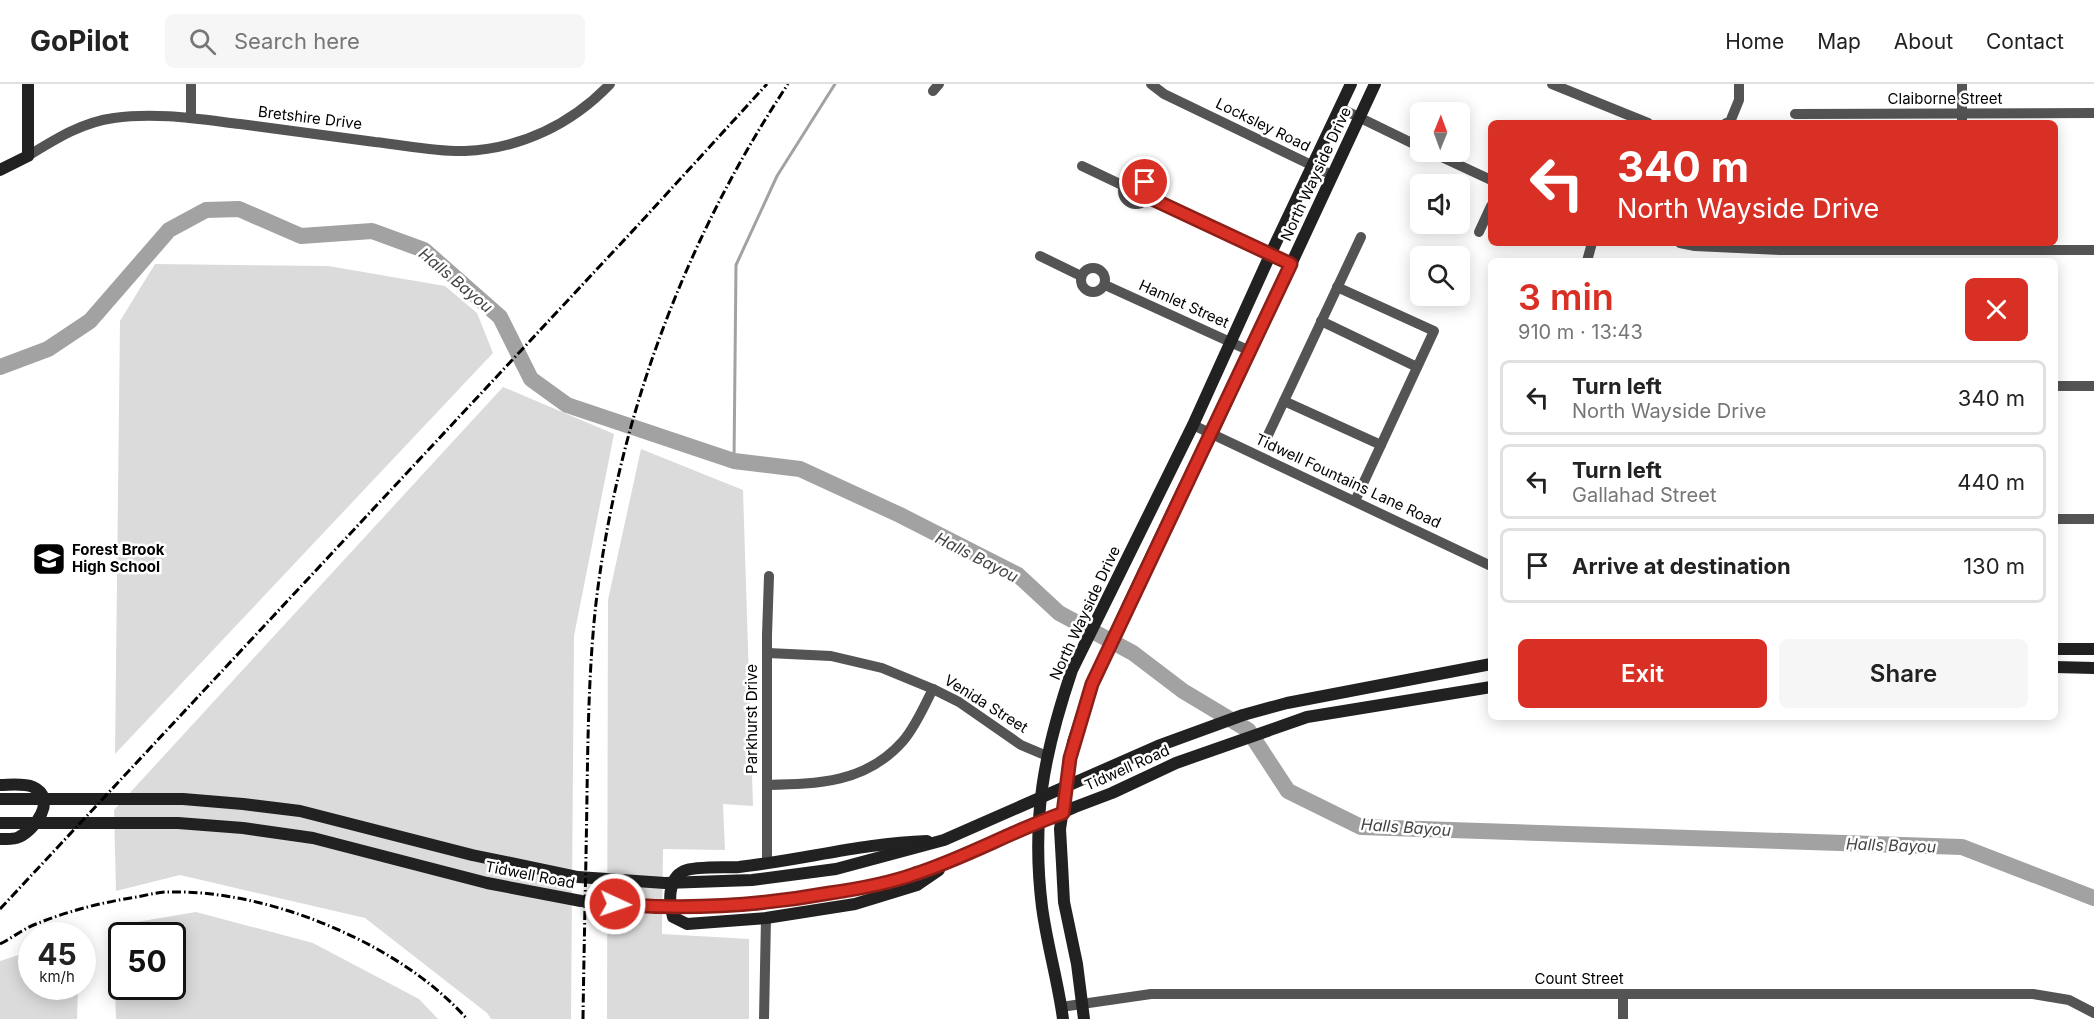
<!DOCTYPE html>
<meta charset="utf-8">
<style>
:root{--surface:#fff;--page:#f6f6f6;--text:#222;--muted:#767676;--line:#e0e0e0;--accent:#d93025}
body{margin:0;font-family:Inter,sans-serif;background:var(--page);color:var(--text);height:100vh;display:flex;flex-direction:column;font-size:22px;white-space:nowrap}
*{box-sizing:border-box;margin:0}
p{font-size:20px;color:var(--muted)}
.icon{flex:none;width:33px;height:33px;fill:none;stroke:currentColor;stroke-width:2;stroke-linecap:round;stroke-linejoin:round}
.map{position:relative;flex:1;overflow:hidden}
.details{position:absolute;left:1488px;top:174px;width:570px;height:462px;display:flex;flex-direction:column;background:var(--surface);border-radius:9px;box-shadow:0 3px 15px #0003}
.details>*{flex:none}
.guide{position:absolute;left:1488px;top:36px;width:570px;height:126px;border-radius:9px;box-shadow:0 3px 15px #0003;background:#d93025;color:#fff;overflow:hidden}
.needle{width:39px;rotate:1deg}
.buttons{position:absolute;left:1410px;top:18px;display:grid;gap:12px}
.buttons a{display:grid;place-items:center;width:60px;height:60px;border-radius:9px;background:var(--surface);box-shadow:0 3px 15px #0003;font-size:30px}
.speed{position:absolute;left:18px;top:838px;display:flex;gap:12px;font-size:30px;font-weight:700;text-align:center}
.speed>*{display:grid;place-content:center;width:78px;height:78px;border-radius:50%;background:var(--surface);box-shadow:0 3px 15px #0003;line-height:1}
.speed small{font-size:15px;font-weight:400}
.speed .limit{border:3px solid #111;border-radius:9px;background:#fff;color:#111}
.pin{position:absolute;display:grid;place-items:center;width:51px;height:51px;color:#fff;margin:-26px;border:3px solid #fff;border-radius:50%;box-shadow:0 2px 6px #0007}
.me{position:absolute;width:66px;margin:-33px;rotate:93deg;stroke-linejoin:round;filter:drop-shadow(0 0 4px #0008)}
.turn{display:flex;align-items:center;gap:21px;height:126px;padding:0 30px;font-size:27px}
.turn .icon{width:78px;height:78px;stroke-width:2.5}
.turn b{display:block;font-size:42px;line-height:51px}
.round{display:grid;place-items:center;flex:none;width:63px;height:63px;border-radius:9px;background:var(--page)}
.summary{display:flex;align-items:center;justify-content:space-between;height:102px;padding:0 30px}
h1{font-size:36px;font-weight:600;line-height:45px;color:var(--accent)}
.action{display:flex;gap:12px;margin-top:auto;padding:12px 30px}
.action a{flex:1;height:69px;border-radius:9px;background:var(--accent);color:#fff;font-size:24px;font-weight:600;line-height:69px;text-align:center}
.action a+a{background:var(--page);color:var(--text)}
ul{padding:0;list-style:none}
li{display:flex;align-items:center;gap:18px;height:75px;margin:0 12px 9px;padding:0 18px;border:3px solid var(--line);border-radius:9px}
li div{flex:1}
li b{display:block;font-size:22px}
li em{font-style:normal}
header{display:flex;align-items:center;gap:36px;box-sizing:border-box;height:84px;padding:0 30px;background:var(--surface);border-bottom:2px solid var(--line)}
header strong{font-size:28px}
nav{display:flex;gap:33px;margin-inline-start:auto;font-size:21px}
.search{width:420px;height:54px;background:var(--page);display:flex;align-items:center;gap:15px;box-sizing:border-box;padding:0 21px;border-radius:9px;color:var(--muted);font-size:22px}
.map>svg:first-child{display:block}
.green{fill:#dbdbdb;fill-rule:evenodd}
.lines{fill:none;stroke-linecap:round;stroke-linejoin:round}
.stream{stroke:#a2a2a2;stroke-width:3}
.river{stroke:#a2a2a2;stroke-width:16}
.street{stroke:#545454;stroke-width:10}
.secondary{stroke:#212121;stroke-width:12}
.rail{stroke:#000;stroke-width:3;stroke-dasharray:9 3 1.5 3;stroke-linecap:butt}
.route-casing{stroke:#8d1f18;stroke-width:15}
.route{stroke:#d93025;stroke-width:10}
.labels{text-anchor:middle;stroke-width:5;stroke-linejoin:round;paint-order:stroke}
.street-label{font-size:15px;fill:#000;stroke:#fff}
.poi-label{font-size:15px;font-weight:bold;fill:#000;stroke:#fff;text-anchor:start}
.water-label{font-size:16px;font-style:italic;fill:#434343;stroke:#fff}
</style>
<header>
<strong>GoPilot</strong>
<div class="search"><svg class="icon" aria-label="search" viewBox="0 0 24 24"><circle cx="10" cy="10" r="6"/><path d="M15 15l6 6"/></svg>Search here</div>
<nav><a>Home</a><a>Map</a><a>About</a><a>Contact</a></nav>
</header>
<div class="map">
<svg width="2094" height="935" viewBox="0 0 2094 935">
<rect width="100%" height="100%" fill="#fff"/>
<!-- green -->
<g class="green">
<path d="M155,180L328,182L445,202L477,229L493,269L115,670L120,237Z"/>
<path d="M503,303L614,350L574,552L571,935H491L487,929L365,834L180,791L116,807L114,726Z"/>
<path d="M641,365L743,406L753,722L723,720L725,766L663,765L662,850L749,855V935H607L608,516Z"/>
<path d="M196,828L313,859L419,915L438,935H116L113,842ZM122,852H172V903H122Z"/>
<path d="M31,867L32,903H78L77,935H0V877Z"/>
</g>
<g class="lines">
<!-- stream -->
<path class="stream" d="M734,377L736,181L777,92L835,0"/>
<!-- river -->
<path class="river" d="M0,283L48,265L90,237L169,146L206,126L239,125L301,152L372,147L424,166L500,233L531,295L567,321L734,377L800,385L900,431L1018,491L1059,529L1133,569L1183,607L1248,646L1288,707L1361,743L1962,763L2094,814"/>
<!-- street -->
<g class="street">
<path d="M1151,0L1164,10L1332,91"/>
<path d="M1552,0L1648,39"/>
<path d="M1962,0V39"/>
<path d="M933,7L939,0"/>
<path d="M1340,24L1420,63"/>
<path d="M1795,30L2094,29"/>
<path d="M191,34V0"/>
<path d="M1726,39L1730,38L1739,16V0"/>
<path d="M1431,68L1491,96"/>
<path d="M28,72C54,56 82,38 114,34C156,28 198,35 240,40C285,46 330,52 375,58C404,61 436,68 465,67C520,65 572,40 610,0"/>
<path d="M1082,82L1124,102"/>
<circle cx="1136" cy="107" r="13"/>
<path d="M1148,113L1291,180"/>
<path d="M1479,148L1491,122"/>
<path d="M1680,159L1695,162L1780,166H2094"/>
<path d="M1040,172L1081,192"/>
<path d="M1587,177L1592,159"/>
<circle cx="1093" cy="196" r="12"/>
<path d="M1105,201L1250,267"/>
<path d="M1337,203L1434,247L1355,417"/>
<path d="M1321,237L1417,283"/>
<path d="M2055,302H2094"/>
<path d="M1284,317L1381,361"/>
<path d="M1193,341L1491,482"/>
<path d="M1268,351L1361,153"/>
<path d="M2055,435H2094"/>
<path d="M768,569L831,572L882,584L933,605L959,618L1021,661L1047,672"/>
<path d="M767,701C818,700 866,699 903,657C916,642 924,622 933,605"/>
<path d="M767,779V551L769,492"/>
<path d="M1623,910V935"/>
<path d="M1061,923L1151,910H2033L2069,916L2094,929"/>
<path d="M764,935L766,834"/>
</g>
<!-- secondary -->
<g class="secondary">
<path d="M0,86L28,72V0"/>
<path d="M2055,565H2094"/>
<path d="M2055,583L2094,584"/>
<path d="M0,701C10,701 23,699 33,703C58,714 35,746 19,753C13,756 6,755 0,755"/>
<path d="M0,715H183L243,720L300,727L472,771L578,793L665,799L752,796L836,785L944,756L1158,662L1243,631L1287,619L1491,580"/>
<path d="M0,739H178L243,744L313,754L487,799L581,817L632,821L714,823L760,820L871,802L914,791L952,777L1075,723L1112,709L1176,679L1307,633L1491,603"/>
<path d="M927,757C864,759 802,776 739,783C725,784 696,782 684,787C667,795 669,819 673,833L687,840L766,834L855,820L917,801L939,786"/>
<path d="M1063,935C1058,897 1047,861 1042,823C1031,734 1044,669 1072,586L1193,341L1271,169L1351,0"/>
<path d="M1084,935L1077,880L1064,818L1062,780L1060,745L1073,658L1092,600L1128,521L1182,407L1212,350L1375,0"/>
</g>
<!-- rail -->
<g class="rail">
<path d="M0,825L640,139L767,0"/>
<path d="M0,860C12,854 23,845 36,840C68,827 103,818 137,813C147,811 158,808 168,808C268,805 401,860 467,935"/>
<path d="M583,935C584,860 586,785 587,710C588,646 589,582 596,519C618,334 685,155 788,0"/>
</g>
</g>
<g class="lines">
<defs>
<path id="route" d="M615,820C687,826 758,822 830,809C858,805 887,800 915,790C965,774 1012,747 1063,729L1070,674L1092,600L1291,180L1148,113L1149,105L1145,98"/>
</defs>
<!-- route casing -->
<use href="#route" class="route-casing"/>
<!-- route -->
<use href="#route" class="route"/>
</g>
<!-- icons -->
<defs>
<symbol id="school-square" viewBox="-11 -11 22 22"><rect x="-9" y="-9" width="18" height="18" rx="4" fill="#000" stroke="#fff"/><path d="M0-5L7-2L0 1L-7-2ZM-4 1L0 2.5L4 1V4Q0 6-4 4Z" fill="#fff"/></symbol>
</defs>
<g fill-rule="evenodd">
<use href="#school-square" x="30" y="456" width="38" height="38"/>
</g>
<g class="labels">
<!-- street labels -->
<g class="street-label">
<text x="1945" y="20">Claiborne Street</text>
<text transform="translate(310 34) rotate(7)" y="5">Bretshire Drive</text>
<text transform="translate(1263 41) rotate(26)" y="5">Locksley Road</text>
<text transform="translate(1316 90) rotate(-65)" y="5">North Wayside Drive</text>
<text transform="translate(1184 220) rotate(24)" y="5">Hamlet Street</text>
<text transform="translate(1348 397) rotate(25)" y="5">Tidwell Fountains Lane Road</text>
<text transform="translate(1085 529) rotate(-65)" y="5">North Wayside Drive</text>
<text transform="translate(986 620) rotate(32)" y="5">Venida Street</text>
<text transform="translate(752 635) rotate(-90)" y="5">Parkhurst Drive</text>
<text transform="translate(1127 684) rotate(-24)" y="5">Tidwell Road</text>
<text transform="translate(530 791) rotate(11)" y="5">Tidwell Road</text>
<text x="1579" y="900">Count Street</text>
</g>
<!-- poi labels -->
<g class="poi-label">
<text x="72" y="471">Forest Brook<tspan x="72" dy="17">High School</tspan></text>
</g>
<!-- water labels -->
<g class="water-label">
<text transform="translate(456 196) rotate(40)" y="6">Halls Bayou</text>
<text transform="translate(977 473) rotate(27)" y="6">Halls Bayou</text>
<text transform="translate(1406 743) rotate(4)" y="6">Halls Bayou</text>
<text transform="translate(1891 761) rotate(2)" y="6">Halls Bayou</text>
</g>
</g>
</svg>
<div class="buttons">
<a><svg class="needle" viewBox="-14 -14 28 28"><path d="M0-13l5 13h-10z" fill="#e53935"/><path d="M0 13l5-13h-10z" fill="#767676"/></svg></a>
<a><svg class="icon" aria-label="sound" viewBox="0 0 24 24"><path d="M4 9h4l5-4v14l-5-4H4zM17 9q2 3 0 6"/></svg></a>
<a><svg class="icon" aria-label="search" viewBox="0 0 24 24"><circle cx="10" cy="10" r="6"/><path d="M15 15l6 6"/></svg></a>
</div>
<div class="speed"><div>45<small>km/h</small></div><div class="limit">50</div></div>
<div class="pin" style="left:1145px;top:98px;background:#d93025"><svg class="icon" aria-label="arrive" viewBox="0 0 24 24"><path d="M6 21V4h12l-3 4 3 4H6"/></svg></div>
<svg class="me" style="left:615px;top:820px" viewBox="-20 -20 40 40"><circle r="17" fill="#d93025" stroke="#fff" stroke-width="3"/><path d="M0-11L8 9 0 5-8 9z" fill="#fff"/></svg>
<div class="guide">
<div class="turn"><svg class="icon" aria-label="left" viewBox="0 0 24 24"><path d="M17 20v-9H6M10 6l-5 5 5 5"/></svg><div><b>340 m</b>North Wayside Drive</div></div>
</div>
<section class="details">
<div class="summary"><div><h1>3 min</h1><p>910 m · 13:43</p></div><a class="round" style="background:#d93025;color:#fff"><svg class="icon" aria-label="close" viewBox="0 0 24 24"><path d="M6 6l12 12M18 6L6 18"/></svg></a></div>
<ul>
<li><svg class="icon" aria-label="left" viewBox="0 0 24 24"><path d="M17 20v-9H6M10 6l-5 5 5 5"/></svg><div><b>Turn left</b><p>North Wayside Drive</p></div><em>340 m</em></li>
<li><svg class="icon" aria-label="left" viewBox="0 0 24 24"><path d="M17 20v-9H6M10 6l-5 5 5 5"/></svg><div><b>Turn left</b><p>Gallahad Street</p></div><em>440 m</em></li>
<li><svg class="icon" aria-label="arrive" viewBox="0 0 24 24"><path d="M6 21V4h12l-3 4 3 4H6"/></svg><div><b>Arrive at destination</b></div><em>130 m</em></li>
</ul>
<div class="action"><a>Exit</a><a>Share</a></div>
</section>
</div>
